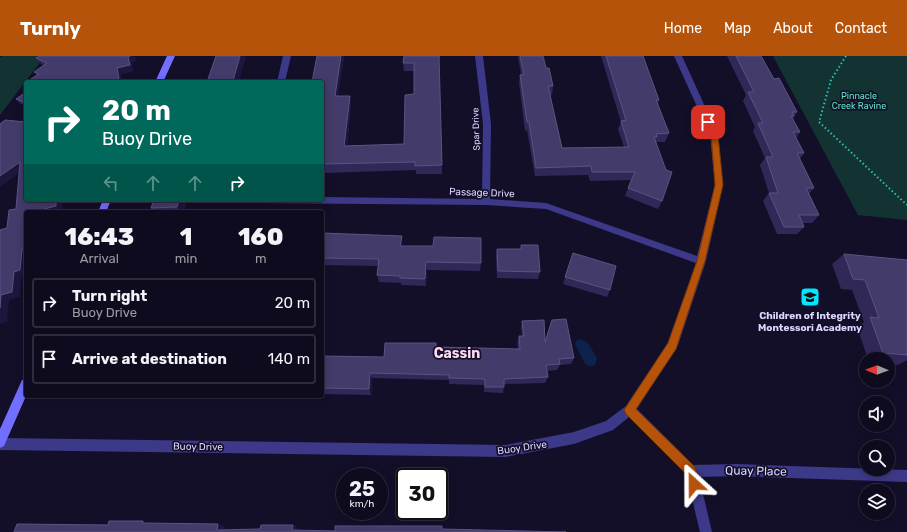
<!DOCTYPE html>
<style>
:root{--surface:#0f0b1f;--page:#1d192c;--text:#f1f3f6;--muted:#9b9ba4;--line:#2f2b3d;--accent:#b45309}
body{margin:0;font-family:Rubik,sans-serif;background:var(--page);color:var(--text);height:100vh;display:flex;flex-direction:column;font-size:15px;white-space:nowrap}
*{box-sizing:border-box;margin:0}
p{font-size:13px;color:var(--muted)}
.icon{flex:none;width:22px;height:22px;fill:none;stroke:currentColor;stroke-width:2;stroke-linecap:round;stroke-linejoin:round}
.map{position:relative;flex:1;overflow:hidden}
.panel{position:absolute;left:24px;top:154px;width:300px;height:188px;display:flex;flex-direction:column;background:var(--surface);border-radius:4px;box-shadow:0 2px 10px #0003,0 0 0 1px var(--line)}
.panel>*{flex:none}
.banner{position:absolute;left:24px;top:24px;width:300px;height:122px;border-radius:4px;box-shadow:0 2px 10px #0003,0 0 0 1px var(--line);background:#00695c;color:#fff;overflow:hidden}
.needle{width:26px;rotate:271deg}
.fabs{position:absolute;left:859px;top:296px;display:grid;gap:8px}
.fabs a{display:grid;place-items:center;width:36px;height:36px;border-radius:50%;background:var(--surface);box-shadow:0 2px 10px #0003,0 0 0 1px var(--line);font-size:20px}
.speed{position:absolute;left:336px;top:412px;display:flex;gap:8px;font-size:20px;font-weight:700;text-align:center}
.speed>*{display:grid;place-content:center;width:52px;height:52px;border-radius:50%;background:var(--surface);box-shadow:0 2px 10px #0003,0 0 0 1px var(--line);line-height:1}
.speed small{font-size:10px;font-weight:400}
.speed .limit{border:2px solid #111;border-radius:6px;background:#fff;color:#111}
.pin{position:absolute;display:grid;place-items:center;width:34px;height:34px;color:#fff;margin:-17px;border-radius:8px;box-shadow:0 2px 6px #0006}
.me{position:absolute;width:44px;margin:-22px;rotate:336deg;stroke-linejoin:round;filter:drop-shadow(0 0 3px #0008)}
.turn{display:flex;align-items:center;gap:14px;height:84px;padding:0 12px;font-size:18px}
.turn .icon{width:52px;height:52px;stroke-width:2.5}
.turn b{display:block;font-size:28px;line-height:34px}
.lanes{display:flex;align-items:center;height:38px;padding:0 12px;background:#0003;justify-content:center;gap:20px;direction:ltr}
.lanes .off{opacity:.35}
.eta{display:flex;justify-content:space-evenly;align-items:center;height:68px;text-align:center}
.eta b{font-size:24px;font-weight:800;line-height:28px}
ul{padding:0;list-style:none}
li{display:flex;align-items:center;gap:12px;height:50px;margin:0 8px 6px;padding:0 4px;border:2px solid var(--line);border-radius:4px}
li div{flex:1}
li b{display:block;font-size:15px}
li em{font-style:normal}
header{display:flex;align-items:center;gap:24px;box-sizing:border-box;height:56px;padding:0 20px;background:var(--accent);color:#fff}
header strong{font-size:19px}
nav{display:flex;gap:22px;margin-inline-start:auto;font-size:14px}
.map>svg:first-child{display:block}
.green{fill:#123332}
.water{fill:#0b234d}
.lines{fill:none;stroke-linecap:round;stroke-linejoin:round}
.path{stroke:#2cbfb6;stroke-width:2;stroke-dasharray:1.5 2.5;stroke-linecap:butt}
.minor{fill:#3c3989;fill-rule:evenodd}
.secondary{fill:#726eff;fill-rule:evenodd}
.wall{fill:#312858}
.shaded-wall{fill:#1e163d}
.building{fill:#433b6a;stroke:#5b5381}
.route{fill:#b45309;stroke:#753606}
.labels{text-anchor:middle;stroke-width:3.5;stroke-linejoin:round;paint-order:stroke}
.far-park-label{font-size:9px;fill:#5ee4c3;stroke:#140f29}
.far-street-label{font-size:9px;fill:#dcd7ff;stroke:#140f29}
.street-label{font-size:10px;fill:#dcd7ff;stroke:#140f29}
.poi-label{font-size:10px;font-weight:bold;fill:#dcd7ff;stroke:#140f29}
.near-street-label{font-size:12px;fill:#dcd7ff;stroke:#140f29}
.district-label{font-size:14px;font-weight:bold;fill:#ffd9f1;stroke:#140f29}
</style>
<header>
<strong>Turnly</strong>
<nav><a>Home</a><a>Map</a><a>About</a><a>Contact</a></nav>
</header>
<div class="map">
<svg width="907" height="476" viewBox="0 0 907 476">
<rect width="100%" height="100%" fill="#140f29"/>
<!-- green -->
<g class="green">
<path d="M2,0H45L0,59V2Z"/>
<path d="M773,0H907V164L858,159Z"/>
</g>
<!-- water -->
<path class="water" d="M581,283L588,287L597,302L595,309L590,310L585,308L575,288L577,284Z"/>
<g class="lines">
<!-- path -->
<path class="path" d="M846,0L831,24L819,66L907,149"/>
<!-- minor -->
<g class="minor">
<path d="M283,0H291L285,26H277Z"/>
<path d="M475,0H483L491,68L490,143L546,147L697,200L715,129L710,79L674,0H682L718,79L723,129L706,205L678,289L637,353L693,409L737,408L907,414V426L737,420L699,421L712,476H700L686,418L629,361L613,374L574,388L506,401L0,394V382L506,389L574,376L606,365L626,350L668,287L696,207L546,153L486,149L252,147L248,144H322V141L482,143L483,68Z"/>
</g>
<!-- secondary -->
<g class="secondary">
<path d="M167,0H175L163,26H155Z"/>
<path d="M103,144H111L106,156H98Z"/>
<path d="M26,323V340L4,390L0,392V373L22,324Z"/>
</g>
</g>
<!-- wall -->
<g class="wall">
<path d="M344,0L338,40L351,49L347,90L404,88L414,38V15H404L403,7L404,0H440V3H439L442,118H416V114L322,117V26Z"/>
<path d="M518,0H543L546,12L553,30L552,39H550L562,92L624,91L618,73L621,66L601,0H643L659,44L658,48L669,77L665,86H656L662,145L658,153L625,140L631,124L590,125L588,119L535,120L527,74L525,75L519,27L520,19H521Z"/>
<path d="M727,0H761L774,23L797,56L793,63L800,76L796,82L804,97L800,103L814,132L809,138L819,159L812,167H803L804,171L797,178H777L763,145L769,137L760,109L765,102L753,75L755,71L743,45L746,39Z"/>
<path d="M36,2L136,5L131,6L133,15L121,18L37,19L34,16L44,9L41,8Z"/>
<path d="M26,36V50L21,48L16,43Z"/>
<path d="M154,144H187L183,156H154L151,152Z"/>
<path d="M322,177L402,180V190L481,207L480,215L427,214L426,230L401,229V227L379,226L377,219L378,210L322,209Z"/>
<path d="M521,189L540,216L538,223L497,222L496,200L497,193H521Z"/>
<path d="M573,197L610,234L607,241L563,228Z"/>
<path d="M844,198L907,204V304L898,309L888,307V303H868L857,271L864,266L852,234L841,233L832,208Z"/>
<path d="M522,265L545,285L574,302L571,308L560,309L557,314L547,315L548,321L545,327L504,328L503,337L484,336V329L449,328V324L372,322L371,339L322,338V300L384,301L436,287L437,291L518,293L517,287L519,280H522L521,272Z"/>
</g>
<!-- shaded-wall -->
<g class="shaded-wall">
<path d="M130,0H135L136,5L131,6L133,15L121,18L122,26H118L117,12L128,1Z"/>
<path d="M240,0H246L239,26H234Z"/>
<path d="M341,0H344L337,49L335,40Z"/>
<path d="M350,40L351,49L346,98L344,90Z"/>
<path d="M20,106L26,112L0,131V120Z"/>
<path d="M56,144H62V156H44V153Z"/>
<path d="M179,144H187L183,156H180L177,151Z"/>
<path d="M402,180L403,187L401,197L400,190Z"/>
<path d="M26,192V220L21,222L20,241L9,244L7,266L0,268V252L1,239L14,216L22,193Z"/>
<path d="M426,206L427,214L426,230L425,223Z"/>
<path d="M370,317L372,322L371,339L369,333Z"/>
<path d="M218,468L225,470L223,476L217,474Z"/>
<path d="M293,469L297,471V476L292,474Z"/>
</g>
<!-- building -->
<g class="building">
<path d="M40,0H130L128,1L130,9L117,12L119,22L117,23L118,26H26L39,18L34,16L47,7L36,2Z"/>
<path d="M216,0H240L233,25H235V26H207Z"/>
<path d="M317,0H341L335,40H350L344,90L404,88L405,39L414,38V7H403L404,0H439L442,109L415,110V106L322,108V26H312Z"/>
<path d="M520,0H543L546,12H549L553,30H548L562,92L629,91L621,65L626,64L606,0H643L659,44H656L669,77L656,78L657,81H654L666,114L672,116L662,145L628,132L635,116H592L591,110L536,112L529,66H527L520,19L524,18Z"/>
<path d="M736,0H761L774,23L779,22L797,56H792L794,60H791L800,76H793L804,97H797L814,132H806L819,159H799L804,171H784L769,137H778L766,101H773L758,67H763L748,36H754Z"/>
<path d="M26,36V47L16,43Z"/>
<path d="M5,64L26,66V144H56V150L44,153V156H26V192L22,193L20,214L14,216L12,236L1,239L0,252V174L7,172L9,154L16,153L20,106L0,120V68Z"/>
<path d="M154,144H179L177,151L151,152Z"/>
<path d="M322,177L402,180L400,190H433L434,181L481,182V207L426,206L425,223L400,222V220L377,219L379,203L322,202Z"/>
<path d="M521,189H538L540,216L498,215L497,193H521Z"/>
<path d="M573,197L616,210L610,234L565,221Z"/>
<path d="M844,198L907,204V299L883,297L870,261L879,262L865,224L853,223Z"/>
<path d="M566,263L574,302L559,303L560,308L546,309L548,321L504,323V331H485V323L449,322V319L370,317L369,333L322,332V300L384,301L385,287H436V291L520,293L519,280H524L522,265L544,264L545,286L552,264Z"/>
<path d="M109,465H143V467L218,468L217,474L260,473L261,469H293L292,474L335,475V470H442V473L566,476H14L17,468L108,469Z"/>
</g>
<!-- route -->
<path class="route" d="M708,63L711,64L718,79L723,129L705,205L676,293L636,353L695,411L700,428L698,432L694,434L690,432L686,418L626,358L624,354L668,287L697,205L715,129L711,79L705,66Z"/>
<!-- icons -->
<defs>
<symbol id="school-square" viewBox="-11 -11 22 22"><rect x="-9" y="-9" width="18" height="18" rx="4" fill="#03e6ff" stroke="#140f29"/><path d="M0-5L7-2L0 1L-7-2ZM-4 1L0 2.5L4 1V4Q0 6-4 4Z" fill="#111"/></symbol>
</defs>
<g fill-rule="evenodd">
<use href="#school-square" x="799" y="230" width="22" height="22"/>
</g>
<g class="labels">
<!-- far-park labels -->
<g class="far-park-label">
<text x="859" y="43">Pinnacle<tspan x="859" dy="10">Creek Ravine</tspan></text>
</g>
<!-- far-street labels -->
<g class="far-street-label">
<text transform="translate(476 73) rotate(-92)" y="3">Spar Drive</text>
</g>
<!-- street labels -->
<g class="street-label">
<text transform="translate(482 136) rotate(2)" y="4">Passage Drive</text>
<text transform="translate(198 390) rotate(1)" y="4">Buoy Drive</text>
<text transform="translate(522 391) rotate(-8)" y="4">Buoy Drive</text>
</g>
<!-- poi labels -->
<g class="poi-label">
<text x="810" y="263">Children of Integrity<tspan x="810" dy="12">Montessori Academy</tspan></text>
</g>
<!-- near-street labels -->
<g class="near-street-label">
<text transform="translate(756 415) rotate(1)" y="4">Quay Place</text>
</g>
<!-- district labels -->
<g class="district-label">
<text x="457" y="302">Cassin</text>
</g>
</g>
</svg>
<div class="fabs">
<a><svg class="needle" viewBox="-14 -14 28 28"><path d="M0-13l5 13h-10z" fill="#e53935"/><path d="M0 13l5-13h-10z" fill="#9b9ba4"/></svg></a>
<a><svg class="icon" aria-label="sound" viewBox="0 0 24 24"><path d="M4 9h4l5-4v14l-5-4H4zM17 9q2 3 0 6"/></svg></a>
<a><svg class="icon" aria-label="search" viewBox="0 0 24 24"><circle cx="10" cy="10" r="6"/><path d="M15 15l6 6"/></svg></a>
<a><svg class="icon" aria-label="layers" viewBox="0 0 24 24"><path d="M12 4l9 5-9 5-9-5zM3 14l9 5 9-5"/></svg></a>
</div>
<div class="speed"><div>25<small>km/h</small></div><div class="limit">30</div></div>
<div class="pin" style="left:708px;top:66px;background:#d93025"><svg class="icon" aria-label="arrive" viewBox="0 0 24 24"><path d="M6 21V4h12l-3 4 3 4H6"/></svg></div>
<svg class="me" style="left:694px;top:428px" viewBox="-20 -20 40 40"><path d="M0-17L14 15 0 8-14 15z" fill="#b45309" stroke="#fff" stroke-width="4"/></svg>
<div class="banner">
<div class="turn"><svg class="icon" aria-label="right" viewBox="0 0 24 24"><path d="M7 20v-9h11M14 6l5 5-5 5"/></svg><div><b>20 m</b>Buoy Drive</div></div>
<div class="lanes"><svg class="icon off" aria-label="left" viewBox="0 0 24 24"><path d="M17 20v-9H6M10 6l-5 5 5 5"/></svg><svg class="icon off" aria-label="ahead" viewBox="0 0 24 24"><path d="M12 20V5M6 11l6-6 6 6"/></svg><svg class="icon off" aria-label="ahead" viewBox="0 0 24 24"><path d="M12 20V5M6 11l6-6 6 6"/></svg><svg class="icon" aria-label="right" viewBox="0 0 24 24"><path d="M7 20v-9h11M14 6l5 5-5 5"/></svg></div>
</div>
<section class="panel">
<div class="eta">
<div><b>16:43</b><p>Arrival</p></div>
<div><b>1</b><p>min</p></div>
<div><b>160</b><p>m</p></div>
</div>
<ul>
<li><svg class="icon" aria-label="right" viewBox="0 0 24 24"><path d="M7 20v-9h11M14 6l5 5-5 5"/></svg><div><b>Turn right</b><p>Buoy Drive</p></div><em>20 m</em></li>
<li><svg class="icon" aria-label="arrive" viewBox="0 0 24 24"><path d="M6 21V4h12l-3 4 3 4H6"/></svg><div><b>Arrive at destination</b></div><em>140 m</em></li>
</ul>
</section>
</div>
